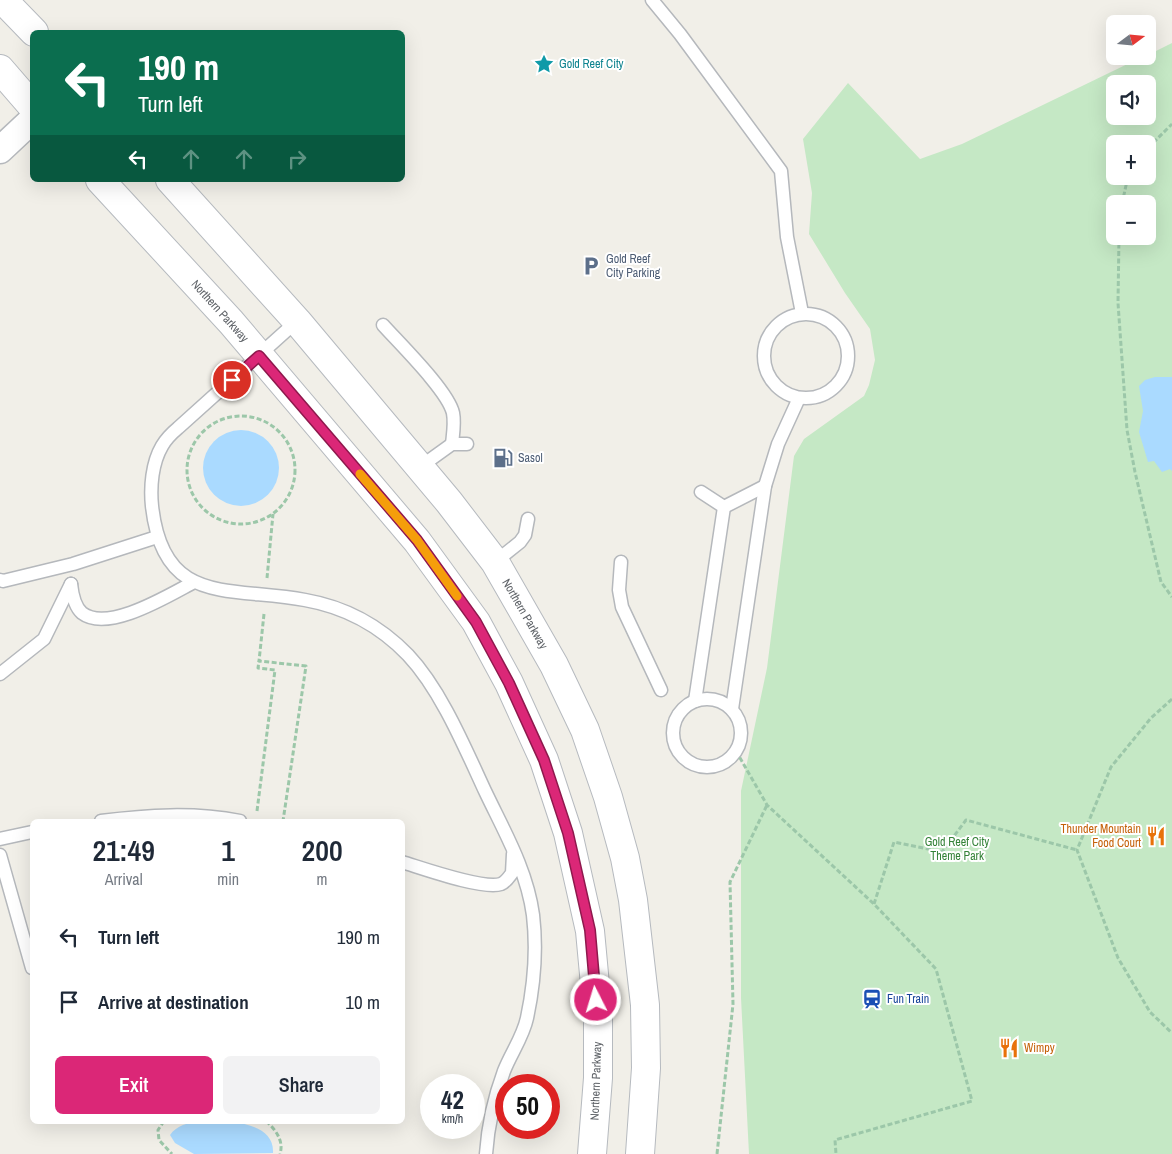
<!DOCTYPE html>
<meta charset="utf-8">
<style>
:root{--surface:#fff;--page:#f2f2f3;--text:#1f2937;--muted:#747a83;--accent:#db2777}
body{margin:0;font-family:"Archivo Narrow",sans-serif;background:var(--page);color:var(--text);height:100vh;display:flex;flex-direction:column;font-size:19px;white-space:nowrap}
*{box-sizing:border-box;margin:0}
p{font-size:16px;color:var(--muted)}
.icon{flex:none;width:28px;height:28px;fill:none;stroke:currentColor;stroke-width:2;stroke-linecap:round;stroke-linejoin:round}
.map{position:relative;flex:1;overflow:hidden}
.panel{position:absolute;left:30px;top:819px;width:375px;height:305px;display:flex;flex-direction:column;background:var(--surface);border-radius:8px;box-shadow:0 5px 20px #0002}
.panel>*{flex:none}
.guide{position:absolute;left:30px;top:30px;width:375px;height:152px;border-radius:8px;box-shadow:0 5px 20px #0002;background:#0b6e4f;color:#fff;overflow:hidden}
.needle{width:32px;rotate:74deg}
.tools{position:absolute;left:1106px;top:15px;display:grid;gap:10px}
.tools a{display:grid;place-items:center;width:50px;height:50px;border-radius:8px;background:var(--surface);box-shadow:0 5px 20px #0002;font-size:25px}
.speed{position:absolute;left:420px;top:1074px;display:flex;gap:10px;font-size:25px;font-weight:700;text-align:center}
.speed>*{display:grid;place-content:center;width:65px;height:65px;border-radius:50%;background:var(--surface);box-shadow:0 5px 20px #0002;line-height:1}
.speed small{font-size:12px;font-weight:400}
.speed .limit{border:8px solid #d22;background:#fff;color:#111}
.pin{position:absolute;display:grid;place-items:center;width:42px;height:42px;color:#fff;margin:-21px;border:2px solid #fff;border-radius:50%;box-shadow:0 1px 5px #0007}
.me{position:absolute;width:55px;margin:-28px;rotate:355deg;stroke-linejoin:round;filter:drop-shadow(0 0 4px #0008)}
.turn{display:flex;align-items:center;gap:18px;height:105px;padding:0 25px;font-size:22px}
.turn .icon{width:65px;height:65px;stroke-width:2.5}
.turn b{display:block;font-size:35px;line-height:42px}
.lanes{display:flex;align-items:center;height:48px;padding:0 25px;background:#0003;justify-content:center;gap:25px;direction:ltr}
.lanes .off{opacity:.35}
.eta{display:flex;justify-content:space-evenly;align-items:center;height:85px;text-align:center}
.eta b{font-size:30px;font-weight:600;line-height:35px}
.action{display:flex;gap:10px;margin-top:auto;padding:10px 25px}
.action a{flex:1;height:58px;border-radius:8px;background:var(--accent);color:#fff;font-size:20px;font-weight:600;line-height:58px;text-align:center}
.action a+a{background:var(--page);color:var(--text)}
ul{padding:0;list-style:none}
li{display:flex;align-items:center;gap:15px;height:65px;padding:0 25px}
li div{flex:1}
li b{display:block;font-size:19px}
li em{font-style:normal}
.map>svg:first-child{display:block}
.green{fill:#c5e8c5;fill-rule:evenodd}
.water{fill:#aadaff}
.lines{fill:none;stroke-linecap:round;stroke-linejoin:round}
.service-casing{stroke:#b5b8bc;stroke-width:15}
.minor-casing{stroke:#b5b8bc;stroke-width:29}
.secondary-casing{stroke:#b6babf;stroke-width:30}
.path{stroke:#9cc7a9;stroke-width:3;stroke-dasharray:5 2.5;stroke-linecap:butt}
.service{stroke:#fff;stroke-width:12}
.minor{stroke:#fff;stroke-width:26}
.secondary{stroke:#fff;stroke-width:28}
.route-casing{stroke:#8e194d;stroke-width:12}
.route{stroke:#db2777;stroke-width:9}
.slow{stroke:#f59e0b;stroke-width:9}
.labels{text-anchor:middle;stroke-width:4;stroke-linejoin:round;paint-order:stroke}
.culture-label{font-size:12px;fill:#0d838f;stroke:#fff;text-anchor:start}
.service-label{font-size:12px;fill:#4e5e75;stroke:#fff;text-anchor:start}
.street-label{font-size:12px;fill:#5f6368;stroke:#fff}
.food-label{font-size:12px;fill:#c56008;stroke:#fff;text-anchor:end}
.park-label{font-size:12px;fill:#348238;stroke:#fff}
.transit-label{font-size:12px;fill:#164399;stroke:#fff;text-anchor:start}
</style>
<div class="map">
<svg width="1172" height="1154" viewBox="0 0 1172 1154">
<rect width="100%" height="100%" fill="#f1efe8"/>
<!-- green -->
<path class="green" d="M1172,43V1154H749L741,998V791L767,668L794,456L804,439L864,396L869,385L875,360L870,329L845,293L809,234L812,193L803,139L848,83L920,159L962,144L1144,56H1148V55ZM1115,84H1148V116H1115ZM1115,144H1148V176H1115ZM1115,204H1148V236H1115Z"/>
<!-- water -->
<g class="water">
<path d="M1155,377H1172V471L1170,469L1162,472L1154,461L1148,462L1139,432L1143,411L1139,386L1145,380Z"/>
<circle cx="241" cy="468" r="38"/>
<path d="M199,1121C222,1121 275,1119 273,1153L194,1154L175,1143L170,1135C177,1125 188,1123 199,1121Z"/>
</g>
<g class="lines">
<defs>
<g id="service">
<path d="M652,0L680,34L781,171L787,237L802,313"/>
<circle cx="806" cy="356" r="42"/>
<path d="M297,321L178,428C172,433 166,439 162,446C152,463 150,487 152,506C163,607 230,586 305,600C345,607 380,626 408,655C441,690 465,748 485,791C504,831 527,870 533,915C537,949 534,985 527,1018C523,1037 511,1053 504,1071C494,1098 488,1125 486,1154"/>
<path d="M383,325C400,344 448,391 453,413C455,423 453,434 452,444"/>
<path d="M420,467L452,444H467"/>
<path d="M724,507L765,486"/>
<path d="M495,562L520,542L525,535L528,519"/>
<path d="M621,562L619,590L622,607L661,690"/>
<path d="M0,580L3,581L73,564L157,537"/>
<path d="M71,584C72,593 74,606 82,613C108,633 169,595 194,582"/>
<path d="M0,674L44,639L71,584"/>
<circle cx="707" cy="733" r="34"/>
<path d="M695,701L724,507L701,492"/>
<path d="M732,709L765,486L778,444L799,398"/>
<path d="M101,821C147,815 194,812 240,821"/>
<path d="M0,839L32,832"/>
<path d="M0,855L32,968"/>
<path d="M402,862C422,868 483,890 501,884C506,882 509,877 512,873L513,854"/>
</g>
<path id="minor" d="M0,150L32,120"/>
<g id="secondary">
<path d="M3,0L34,32"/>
<path d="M0,69L32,106"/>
<path d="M100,180L231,322L417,541L476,622L509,683L544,760L568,833L590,931L598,1017V1078L592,1154"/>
<path d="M170,180L297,321L449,502L495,562L554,665L585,730L608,797L625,858L633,900L645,1005L646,1068L640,1154"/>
</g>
</defs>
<!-- service casing -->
<use href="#service" class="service-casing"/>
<!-- minor casing -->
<use href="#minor" class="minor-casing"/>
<!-- secondary casing -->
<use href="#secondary" class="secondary-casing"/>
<!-- path -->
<g class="path">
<path d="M1148,148L1172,124"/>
<path d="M1122,204L1128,176"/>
<path d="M1119,236L1118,303L1127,430L1135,472L1161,582L1172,597"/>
<circle cx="241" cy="470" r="54"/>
<path d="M267,578L273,514"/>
<path d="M264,614L259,661L306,666L283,821"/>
<path d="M1172,699L1151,718L1111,767L1077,850L1118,958L1150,1012L1172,1033"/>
<path d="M736,751L767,805L874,904L936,969L972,1101L835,1140L836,1154"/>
<path d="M257,811L275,670L258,668L259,661"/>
<path d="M874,904L894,842L942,852L966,820L1077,850"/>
<path d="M164,1121L158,1130L159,1140L172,1154"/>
<path d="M266,1121C276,1130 284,1141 280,1154"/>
<path d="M717,1154L733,1004L730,882L767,805"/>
</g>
<!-- service -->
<use href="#service" class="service"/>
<!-- minor -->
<use href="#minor" class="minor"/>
<!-- secondary -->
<use href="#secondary" class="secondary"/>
</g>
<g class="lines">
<defs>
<path id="route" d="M232,380L259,356L417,540L476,622L509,683L544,760L568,833L590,930L596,1000"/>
</defs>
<!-- route casing -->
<use href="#route" class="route-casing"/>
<!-- route -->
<use href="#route" class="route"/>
<!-- slow -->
<path class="slow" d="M360,474L417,540L457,596"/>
</g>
<!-- icons -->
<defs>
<symbol id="sight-bare" viewBox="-9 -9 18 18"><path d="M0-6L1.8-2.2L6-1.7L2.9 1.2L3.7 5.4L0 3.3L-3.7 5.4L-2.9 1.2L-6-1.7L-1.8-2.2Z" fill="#0f9aa8" stroke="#fff" stroke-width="2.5" paint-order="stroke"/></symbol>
<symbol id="parking-bare" viewBox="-9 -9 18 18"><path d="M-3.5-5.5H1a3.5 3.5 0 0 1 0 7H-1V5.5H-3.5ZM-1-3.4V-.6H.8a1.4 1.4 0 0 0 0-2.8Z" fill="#5c6f8a" stroke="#fff" stroke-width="2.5" paint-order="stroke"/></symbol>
<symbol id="fuel-bare" viewBox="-9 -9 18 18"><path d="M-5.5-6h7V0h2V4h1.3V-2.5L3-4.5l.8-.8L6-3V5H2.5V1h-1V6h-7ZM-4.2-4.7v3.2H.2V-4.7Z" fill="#5c6f8a" stroke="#fff" stroke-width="2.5" paint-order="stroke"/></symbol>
<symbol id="restaurant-bare" viewBox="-9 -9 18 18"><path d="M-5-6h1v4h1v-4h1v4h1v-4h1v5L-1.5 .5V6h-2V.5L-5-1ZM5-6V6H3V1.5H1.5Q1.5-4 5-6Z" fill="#e8710a" stroke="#fff" stroke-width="2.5" paint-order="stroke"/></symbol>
<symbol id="station-bare" viewBox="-9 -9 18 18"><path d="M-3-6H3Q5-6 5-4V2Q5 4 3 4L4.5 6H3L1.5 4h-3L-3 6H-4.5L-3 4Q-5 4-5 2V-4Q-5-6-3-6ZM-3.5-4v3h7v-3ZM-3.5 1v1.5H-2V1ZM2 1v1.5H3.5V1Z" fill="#1a4fb4" stroke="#fff" stroke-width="2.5" paint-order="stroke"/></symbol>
</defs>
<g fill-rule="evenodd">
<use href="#sight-bare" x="530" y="50" width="28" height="28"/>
<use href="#parking-bare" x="577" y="252" width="28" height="28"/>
<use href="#fuel-bare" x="489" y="444" width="28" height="28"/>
<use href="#restaurant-bare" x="1142" y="822" width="28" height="28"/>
<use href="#station-bare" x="858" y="985" width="28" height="28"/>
<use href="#restaurant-bare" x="995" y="1034" width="28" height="28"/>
</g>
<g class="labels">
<!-- culture labels -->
<g class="culture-label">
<text x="559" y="68">Gold Reef City</text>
</g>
<!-- service labels -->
<g class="service-label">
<text x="606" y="263">Gold Reef<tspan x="606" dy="14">City Parking</tspan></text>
<text x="518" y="462">Sasol</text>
</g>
<!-- street labels -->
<g class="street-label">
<text transform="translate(220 311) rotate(48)" y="4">Northern Parkway</text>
<text transform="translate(525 614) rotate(60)" y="4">Northern Parkway</text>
<text transform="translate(596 1081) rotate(-88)" y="4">Northern Parkway</text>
</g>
<!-- food labels -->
<g class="food-label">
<text x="1141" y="833">Thunder Mountain<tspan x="1141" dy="14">Food Court</tspan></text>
<text x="1024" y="1052" text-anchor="start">Wimpy</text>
</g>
<!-- park labels -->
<g class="park-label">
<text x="957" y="846">Gold Reef City<tspan x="957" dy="14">Theme Park</tspan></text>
</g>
<!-- transit labels -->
<g class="transit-label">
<text x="887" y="1003">Fun Train</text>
</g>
</g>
</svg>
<div class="tools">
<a><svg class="needle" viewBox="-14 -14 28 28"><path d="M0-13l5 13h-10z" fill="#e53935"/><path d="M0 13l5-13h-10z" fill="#747a83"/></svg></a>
<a><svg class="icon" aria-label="sound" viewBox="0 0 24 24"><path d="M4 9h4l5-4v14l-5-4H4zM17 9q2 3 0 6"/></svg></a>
<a>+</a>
<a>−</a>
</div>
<div class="speed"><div>42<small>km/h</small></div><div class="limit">50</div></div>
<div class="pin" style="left:232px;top:380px;background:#d93025"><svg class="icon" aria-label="arrive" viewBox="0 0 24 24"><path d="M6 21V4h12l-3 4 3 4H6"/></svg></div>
<svg class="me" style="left:596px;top:1000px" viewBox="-20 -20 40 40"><circle r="17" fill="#db2777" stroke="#fff" stroke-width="3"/><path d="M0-11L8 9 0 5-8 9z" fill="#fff"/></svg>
<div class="guide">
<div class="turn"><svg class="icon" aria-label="left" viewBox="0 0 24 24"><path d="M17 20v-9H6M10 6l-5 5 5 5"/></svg><div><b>190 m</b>Turn left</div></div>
<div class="lanes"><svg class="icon" aria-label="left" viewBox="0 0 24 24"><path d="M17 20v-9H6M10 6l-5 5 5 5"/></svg><svg class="icon off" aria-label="ahead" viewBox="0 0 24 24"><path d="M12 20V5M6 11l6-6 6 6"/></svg><svg class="icon off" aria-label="ahead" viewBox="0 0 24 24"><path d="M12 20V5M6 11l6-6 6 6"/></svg><svg class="icon off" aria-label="right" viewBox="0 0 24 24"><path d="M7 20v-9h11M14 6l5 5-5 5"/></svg></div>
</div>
<section class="panel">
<div class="eta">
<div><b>21:49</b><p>Arrival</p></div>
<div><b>1</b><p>min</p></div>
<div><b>200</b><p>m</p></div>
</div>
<ul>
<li><svg class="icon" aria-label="left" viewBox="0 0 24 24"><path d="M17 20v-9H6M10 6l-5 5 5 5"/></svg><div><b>Turn left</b></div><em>190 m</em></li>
<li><svg class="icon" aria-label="arrive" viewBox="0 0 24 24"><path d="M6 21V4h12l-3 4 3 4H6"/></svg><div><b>Arrive at destination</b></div><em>10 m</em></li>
</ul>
<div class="action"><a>Exit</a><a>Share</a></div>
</section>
</div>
